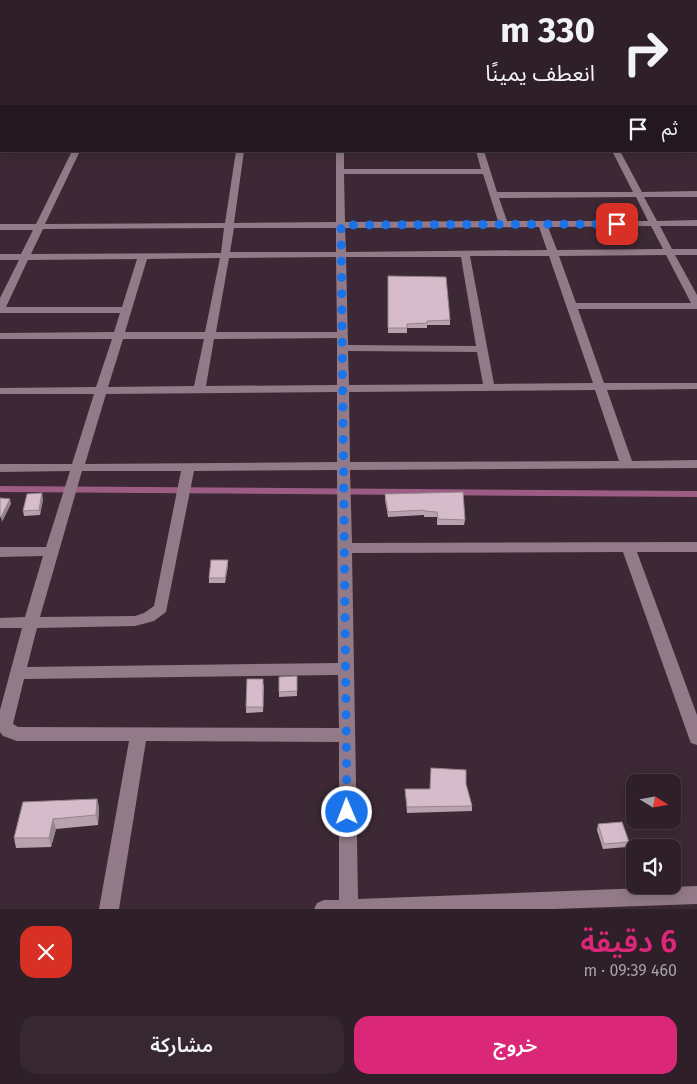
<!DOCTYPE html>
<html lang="ar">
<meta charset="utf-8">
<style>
:root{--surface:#2e1f28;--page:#362730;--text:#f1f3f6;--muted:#a7a2a8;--line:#493d45;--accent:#db2777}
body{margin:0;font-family:"Fira Sans","Noto Sans Arabic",sans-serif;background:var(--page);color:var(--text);direction:rtl;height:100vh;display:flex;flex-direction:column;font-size:19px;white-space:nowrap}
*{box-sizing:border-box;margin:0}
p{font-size:16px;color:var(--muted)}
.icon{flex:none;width:28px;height:28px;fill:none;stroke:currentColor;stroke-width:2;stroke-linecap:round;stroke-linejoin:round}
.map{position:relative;height:909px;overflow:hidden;direction:ltr}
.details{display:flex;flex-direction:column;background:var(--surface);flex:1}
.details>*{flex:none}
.hud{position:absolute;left:0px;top:0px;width:698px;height:152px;box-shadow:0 2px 12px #0003,0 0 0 1px var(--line);direction:rtl;background:#2e1f28;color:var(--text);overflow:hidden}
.needle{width:32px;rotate:101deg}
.buttons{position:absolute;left:626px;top:774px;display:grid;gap:10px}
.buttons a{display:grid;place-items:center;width:55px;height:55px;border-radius:10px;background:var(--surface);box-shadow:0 2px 12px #0003,0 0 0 1px var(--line);font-size:25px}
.pin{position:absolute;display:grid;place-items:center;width:42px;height:42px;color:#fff;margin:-21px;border-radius:10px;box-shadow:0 2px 8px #0006}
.me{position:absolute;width:55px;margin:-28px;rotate:359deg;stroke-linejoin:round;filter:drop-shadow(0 0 4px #0008)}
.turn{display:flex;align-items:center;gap:18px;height:105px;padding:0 20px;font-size:22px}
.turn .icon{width:65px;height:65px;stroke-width:2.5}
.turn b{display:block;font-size:35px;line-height:42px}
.then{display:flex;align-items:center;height:48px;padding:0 20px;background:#0003;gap:10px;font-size:19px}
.round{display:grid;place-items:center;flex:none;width:52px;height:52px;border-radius:15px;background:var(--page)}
.overview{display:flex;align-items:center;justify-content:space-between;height:85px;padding:0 20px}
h1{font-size:30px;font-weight:600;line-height:38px;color:var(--accent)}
.cta{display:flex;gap:10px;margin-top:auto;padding:10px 20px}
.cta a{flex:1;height:58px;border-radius:15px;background:var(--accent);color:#fff;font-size:20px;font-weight:600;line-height:58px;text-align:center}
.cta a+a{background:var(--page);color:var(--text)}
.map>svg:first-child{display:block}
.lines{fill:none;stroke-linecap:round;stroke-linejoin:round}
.stream{stroke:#9c5c84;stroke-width:6}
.minor{fill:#937a88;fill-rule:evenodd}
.wall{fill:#b8a2af}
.shaded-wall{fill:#96848e}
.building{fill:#d6bccb;stroke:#96848e}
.route{stroke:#1a73e8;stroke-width:9;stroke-dasharray:0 16.2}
</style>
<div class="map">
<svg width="697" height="909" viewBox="0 0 697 909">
<rect width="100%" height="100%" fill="#3d2935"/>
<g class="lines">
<!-- stream -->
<path class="stream" d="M0,489L697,494"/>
<!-- minor -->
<g class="minor">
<rect x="68" y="0" width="6" height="1"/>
<rect x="336" y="0" width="6" height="1"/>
<rect x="421" y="0" width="6" height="1"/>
<path d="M532,0H538L539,1H533Z"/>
<path d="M607,0H613L614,1H608Z"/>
<rect x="0" y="9" width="1" height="4"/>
<rect x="0" y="22" width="1" height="4"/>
<rect x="696" y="25" width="1" height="4"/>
<rect x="696" y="43" width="1" height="4"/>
<rect x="0" y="46" width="1" height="4"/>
<rect x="696" y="54" width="1" height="4"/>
<rect x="696" y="77" width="1" height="5"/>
<rect x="696" y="103" width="1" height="4"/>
<rect x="0" y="109" width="1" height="4"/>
<rect x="696" y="134" width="1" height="4"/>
<path d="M72,151H80L45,224L225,223L236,151H244L234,223L336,222V151H344V169H481L476,151H484L497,192H633L612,151H620L642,192L697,191V197H644L657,221L697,220V226H660L672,249H697V255H675L697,295V309H578L604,383H697V389L607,390L632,461L697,460V468L350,470L352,543L697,542V552H637L697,715V745L691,743L689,738L623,552L352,553L358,899L697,886V904L554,909H314L317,903L324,900H339V742L146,741L119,909H99L129,741H17L3,736L0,732V710L22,628H0V618L25,617L43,556L0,557V547H46L70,471L0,472V464H72L94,394H0V388L96,387L112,339H0V333L114,332L120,313H0V298L19,260H0V254H21L33,230H0V224H36ZM344,174H483L498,221L345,222ZM636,197L648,221H507L499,198ZM651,226L663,249L557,250L548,227ZM539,227L547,250L346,252L345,228ZM224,228L221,253L31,254L43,229ZM234,228H336V252H230ZM666,255L691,303H576L559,256ZM470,256H549L593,383L494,384ZM336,257L337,332H216L229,258ZM346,257H461L476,346L348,345ZM220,258L205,332H125L147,259ZM137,259L122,307H6L28,260ZM337,338V385L206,386L214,339ZM123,339H204L194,386L108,387ZM348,351L477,352L483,384L349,385ZM595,390L619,461L350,462L349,392ZM337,392V462L85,464L106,394ZM337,470L338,663L27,667L37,628L135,626L154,621L166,612L194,471ZM82,471H181L154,606L144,613L135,616L40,617ZM338,675L339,728L18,727L13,724L24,679Z"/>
</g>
</g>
<!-- wall -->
<g class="wall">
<path d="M388,276L450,320V325H427V328H407V333H388Z"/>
<path d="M385,494L465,520L464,525H437V517H424V515L388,517L385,500Z"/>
<path d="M43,499L40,515L24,516L23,511Z"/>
<path d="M228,565L225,583H209V578Z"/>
<path d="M297,676V696L279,697V677Z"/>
<path d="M264,684L263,712L246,713V707Z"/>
<path d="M466,784L472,806V811L407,813L405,789H430Z"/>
<path d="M97,799L99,808L98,825L56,829L51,847L16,848L14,838Z"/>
<path d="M626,803L668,820L666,826L631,827L625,809Z"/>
<path d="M598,824L629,842L627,847L603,849L597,830Z"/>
</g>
<!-- shaded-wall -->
<g class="shaded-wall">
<path d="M42,493L43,499L40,515L39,510Z"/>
<path d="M10,499L11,504L2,522L1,517Z"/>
<path d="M228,560V565L225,583V578Z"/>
<path d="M97,799L99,808L98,825L96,815Z"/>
<path d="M53,819L56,829L51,847L49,838Z"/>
</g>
<!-- building -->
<g class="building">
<path d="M388,276L446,277L450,320L427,321V323L407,324V328H388Z"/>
<path d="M463,492L465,520L438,519L437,512L424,511V510L388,512L385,494Z"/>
<path d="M42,493L39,510L23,511L27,494Z"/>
<path d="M0,498L10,499L1,517H0Z"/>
<path d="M211,560H228L225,578H209Z"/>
<path d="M297,676V691L279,692V677Z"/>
<path d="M247,679H263V707H246Z"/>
<path d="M431,768L466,770V784L472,806L407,807L405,789H430Z"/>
<path d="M97,799L96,815L53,819L49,838H14L23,802Z"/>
<path d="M626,803H635V820H668L632,822Z"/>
<path d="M622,822L629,842L604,844L598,824Z"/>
</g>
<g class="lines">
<!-- route -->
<path class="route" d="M347,812L341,225L617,224"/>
</g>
</svg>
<div class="buttons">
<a><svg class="needle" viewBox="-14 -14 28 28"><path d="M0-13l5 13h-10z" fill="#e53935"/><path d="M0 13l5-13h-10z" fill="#a7a2a8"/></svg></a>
<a><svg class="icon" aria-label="sound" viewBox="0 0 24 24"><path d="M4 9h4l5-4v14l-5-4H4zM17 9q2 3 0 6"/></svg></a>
</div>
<div class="pin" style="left:617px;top:224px;background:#d93025"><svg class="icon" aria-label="arrive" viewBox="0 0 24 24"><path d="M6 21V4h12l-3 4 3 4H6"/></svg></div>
<svg class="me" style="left:347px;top:812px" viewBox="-20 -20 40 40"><circle r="17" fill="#1a73e8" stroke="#fff" stroke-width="3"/><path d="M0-11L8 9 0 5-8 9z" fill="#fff"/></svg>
<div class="hud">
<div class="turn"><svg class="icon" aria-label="right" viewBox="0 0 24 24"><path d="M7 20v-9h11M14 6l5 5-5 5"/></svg><div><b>330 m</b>انعطف يمينًا</div></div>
<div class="then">ثم<svg class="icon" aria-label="arrive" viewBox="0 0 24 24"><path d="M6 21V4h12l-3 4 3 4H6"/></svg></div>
</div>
</div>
<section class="details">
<div class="overview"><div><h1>6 دقيقة</h1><p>460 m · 09:39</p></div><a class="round" style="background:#d93025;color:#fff"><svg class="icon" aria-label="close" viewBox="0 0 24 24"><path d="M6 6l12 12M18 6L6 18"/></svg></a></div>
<div class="cta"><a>خروج</a><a>مشاركة</a></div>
</section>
